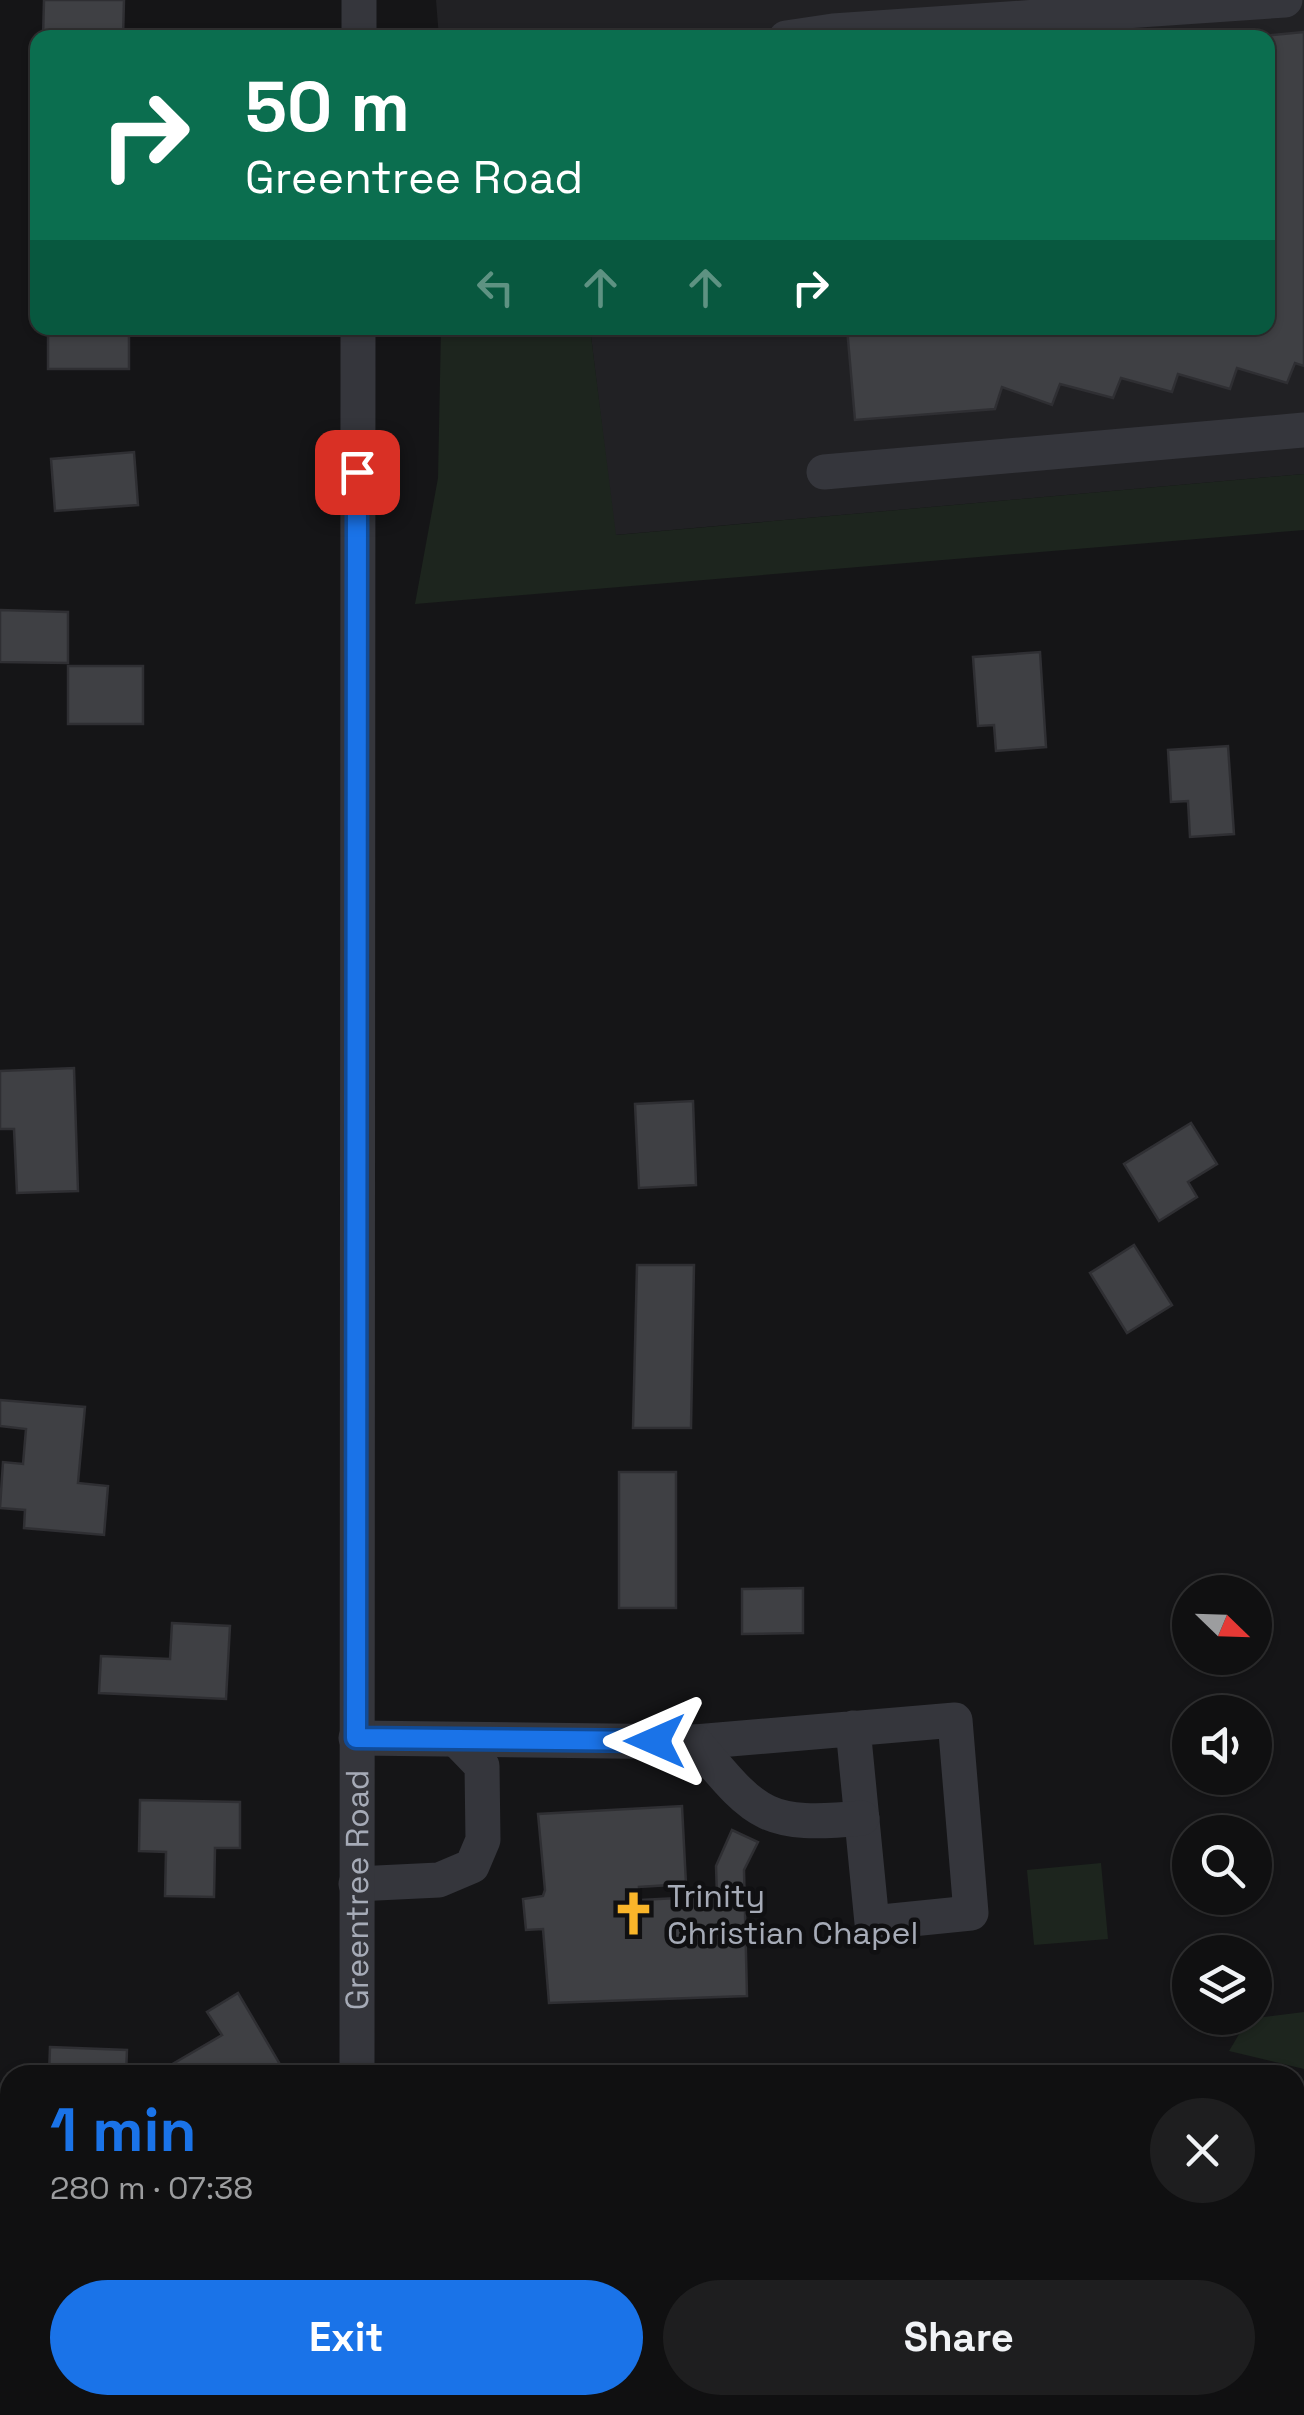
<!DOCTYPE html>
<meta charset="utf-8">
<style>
:root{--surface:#101011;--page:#1e1e1f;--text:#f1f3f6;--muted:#9c9d9f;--line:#303031;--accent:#1a73e8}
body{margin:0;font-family:"Space Grotesk",sans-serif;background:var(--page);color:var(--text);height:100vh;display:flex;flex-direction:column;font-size:38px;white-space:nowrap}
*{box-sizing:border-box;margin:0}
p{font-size:32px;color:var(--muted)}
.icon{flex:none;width:55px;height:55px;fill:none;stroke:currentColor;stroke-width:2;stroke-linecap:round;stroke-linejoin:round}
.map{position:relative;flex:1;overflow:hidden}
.details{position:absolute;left:0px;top:2065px;width:1305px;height:350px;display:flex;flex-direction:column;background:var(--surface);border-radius:30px 30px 0 0;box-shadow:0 2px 8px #0004,0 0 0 2px var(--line)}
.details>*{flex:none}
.banner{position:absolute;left:30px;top:30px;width:1245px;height:305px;border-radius:20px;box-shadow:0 2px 8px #0004,0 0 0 2px var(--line);background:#0b6e4f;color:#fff;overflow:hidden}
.needle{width:65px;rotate:113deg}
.controls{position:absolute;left:1172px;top:1575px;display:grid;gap:20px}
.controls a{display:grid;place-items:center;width:100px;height:100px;border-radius:50%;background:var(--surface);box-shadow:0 2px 8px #0004,0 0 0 2px var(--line);font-size:50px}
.pin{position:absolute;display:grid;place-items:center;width:85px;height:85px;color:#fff;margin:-42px;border-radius:20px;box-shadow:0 5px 15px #0006}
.me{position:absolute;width:110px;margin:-55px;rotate:270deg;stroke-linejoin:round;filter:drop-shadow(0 0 8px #0008)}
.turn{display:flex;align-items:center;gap:35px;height:210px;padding:0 50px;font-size:45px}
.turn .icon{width:130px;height:130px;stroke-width:2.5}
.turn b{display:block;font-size:70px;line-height:85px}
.lanes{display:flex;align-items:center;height:95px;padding:0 50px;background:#0003;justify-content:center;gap:50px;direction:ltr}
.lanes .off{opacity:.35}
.round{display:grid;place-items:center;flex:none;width:105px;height:105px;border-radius:52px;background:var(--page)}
.head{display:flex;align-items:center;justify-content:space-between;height:170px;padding:0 50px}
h1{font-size:60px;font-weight:800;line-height:75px;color:var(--accent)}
.button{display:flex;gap:20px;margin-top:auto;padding:20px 50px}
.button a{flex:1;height:115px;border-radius:60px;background:var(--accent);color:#fff;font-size:40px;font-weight:800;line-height:115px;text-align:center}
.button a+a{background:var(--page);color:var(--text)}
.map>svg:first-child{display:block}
.built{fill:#212124}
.green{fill:#1d251e}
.building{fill:#3f4044;stroke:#2f2f33;stroke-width:2.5}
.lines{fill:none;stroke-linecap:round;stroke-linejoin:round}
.minor{stroke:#35363c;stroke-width:35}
.route-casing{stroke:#114b97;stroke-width:25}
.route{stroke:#1a73e8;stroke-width:18}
.labels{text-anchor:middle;stroke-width:9;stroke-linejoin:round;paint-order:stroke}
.street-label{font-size:32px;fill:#a6abb7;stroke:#101012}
.poi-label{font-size:32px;fill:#a6abb7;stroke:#101012;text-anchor:start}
</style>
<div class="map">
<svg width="1304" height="2415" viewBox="0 0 1304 2415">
<rect width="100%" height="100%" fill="#151517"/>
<!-- built -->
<path class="built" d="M436,0H1304V474L615,535L590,328H1268V38H439Z"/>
<!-- green -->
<g class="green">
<path d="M441,328H590L616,535L1304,474V530L415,604L438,478Z"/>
<path d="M1101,1863L1108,1939L1034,1945L1027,1870Z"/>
<path d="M1304,2012V2069L1229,2051L1248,2019Z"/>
</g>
<!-- building -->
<g class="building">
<path d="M44,0H124L123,38H43Z"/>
<path d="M1304,32V366L1295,363L1287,383L1237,368L1230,389L1178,374L1172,392L1121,378L1113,398L1060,384L1052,405L1002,387L995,409L855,420L847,328H1268V38H1241Z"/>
<rect x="48" y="328" width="81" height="41"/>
<path d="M134,452L138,505L55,511L51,459Z"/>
<path d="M0,610L68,612V663L0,662Z"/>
<path d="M1040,652L1046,747L996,751L994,725L978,726L973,657Z"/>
<rect x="68" y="666" width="75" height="58"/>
<path d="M1228,746L1234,834L1190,837L1188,801L1171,802L1168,750Z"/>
<path d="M74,1068L78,1191L17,1193L14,1129H0V1071Z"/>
<path d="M693,1101L696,1185L639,1188L635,1104Z"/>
<path d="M1191,1123L1217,1164L1188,1182L1197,1197L1159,1221L1124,1164Z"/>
<path d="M1134,1245L1172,1305L1127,1333L1090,1273Z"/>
<path d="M637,1265H694L691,1428H633Z"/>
<path d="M0,1400L85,1407L78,1483L108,1486L104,1535L24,1528L25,1510L0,1508L3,1462L23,1464L26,1429L0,1426Z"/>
<rect x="619" y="1472" width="57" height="136"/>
<path d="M803,1588V1633L742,1634V1589Z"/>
<path d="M172,1623L230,1626L226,1699L99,1693L101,1656L170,1659Z"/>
<path d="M140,1800L240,1802V1848H215L214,1897L165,1896L166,1852L139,1851Z"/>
<path d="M682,1806L686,1884L639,1887L640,1900L717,1896L716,1866L732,1830L758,1842L744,1870L747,1996L549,2003L543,1929L526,1930L523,1899L543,1896L545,1890L538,1814Z"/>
<path d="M238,1993L281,2066L266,2075H167L164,2069L222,2035L207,2012Z"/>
<path d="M50,2047L127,2050L126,2075H49Z"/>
<rect x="1295" y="2228" width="9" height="59"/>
</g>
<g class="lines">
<!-- minor -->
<g class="minor">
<path d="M359,38V0"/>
<path d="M786,38L833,31L1285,0"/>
<path d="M824,472L1304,430"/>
<path d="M356,1738L695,1742L955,1720L971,1913L872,1923L853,1728"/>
<path d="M695,1742C756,1814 763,1828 862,1818"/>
<path d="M356,1884L439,1880L472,1866L483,1840L482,1766L457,1740"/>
<path id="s1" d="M357,2075L358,328"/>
<path d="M0,2209H10"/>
<path d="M361,2405V2415"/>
<path d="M20,2415V2405"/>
</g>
</g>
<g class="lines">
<defs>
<path id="route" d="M357,472L356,1738L655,1741"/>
</defs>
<!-- route casing -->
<use href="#route" class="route-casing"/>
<!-- route -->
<use href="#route" class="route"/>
</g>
<!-- icons -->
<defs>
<symbol id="church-bare" viewBox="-9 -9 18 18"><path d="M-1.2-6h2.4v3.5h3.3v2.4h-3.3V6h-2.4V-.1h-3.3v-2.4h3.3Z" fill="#f9b52a" stroke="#101012" stroke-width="2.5" paint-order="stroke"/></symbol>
</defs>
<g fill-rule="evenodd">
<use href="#church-bare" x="602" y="1882" width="63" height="63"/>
</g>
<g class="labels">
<!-- street labels -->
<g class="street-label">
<text dy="11" stroke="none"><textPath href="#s1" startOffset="185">Greentree Road</textPath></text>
</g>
<!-- poi labels -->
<g class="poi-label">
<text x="667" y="1907">Trinity<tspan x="667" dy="37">Christian Chapel</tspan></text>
</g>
</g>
</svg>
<div class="controls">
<a><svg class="needle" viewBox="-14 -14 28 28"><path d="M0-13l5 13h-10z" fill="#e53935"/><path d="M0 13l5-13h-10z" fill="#9c9d9f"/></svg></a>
<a><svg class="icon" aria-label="sound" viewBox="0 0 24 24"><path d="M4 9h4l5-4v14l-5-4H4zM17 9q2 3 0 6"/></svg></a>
<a><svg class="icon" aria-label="search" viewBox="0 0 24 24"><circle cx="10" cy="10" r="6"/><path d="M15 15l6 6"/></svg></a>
<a><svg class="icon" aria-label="layers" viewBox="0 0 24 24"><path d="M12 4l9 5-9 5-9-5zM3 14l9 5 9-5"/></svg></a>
</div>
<div class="pin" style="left:357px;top:472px;background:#d93025"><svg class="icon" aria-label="arrive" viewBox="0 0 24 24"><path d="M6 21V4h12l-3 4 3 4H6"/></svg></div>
<svg class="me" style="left:655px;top:1741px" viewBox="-20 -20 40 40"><path d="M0-17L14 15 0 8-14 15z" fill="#1a73e8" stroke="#fff" stroke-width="4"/></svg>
<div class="banner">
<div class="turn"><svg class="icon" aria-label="right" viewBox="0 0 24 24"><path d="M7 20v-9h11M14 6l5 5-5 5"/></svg><div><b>50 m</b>Greentree Road</div></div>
<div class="lanes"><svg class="icon off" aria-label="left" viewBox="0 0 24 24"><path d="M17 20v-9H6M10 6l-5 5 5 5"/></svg><svg class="icon off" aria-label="ahead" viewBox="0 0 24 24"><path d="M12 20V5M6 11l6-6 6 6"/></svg><svg class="icon off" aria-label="ahead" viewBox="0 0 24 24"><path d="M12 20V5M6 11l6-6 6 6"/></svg><svg class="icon" aria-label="right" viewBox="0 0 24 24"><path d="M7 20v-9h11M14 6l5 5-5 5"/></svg></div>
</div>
<section class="details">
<div class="head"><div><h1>1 min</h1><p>280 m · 07:38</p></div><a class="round"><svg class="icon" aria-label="close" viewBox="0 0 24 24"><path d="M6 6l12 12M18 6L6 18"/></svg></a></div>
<div class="button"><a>Exit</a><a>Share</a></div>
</section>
</div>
